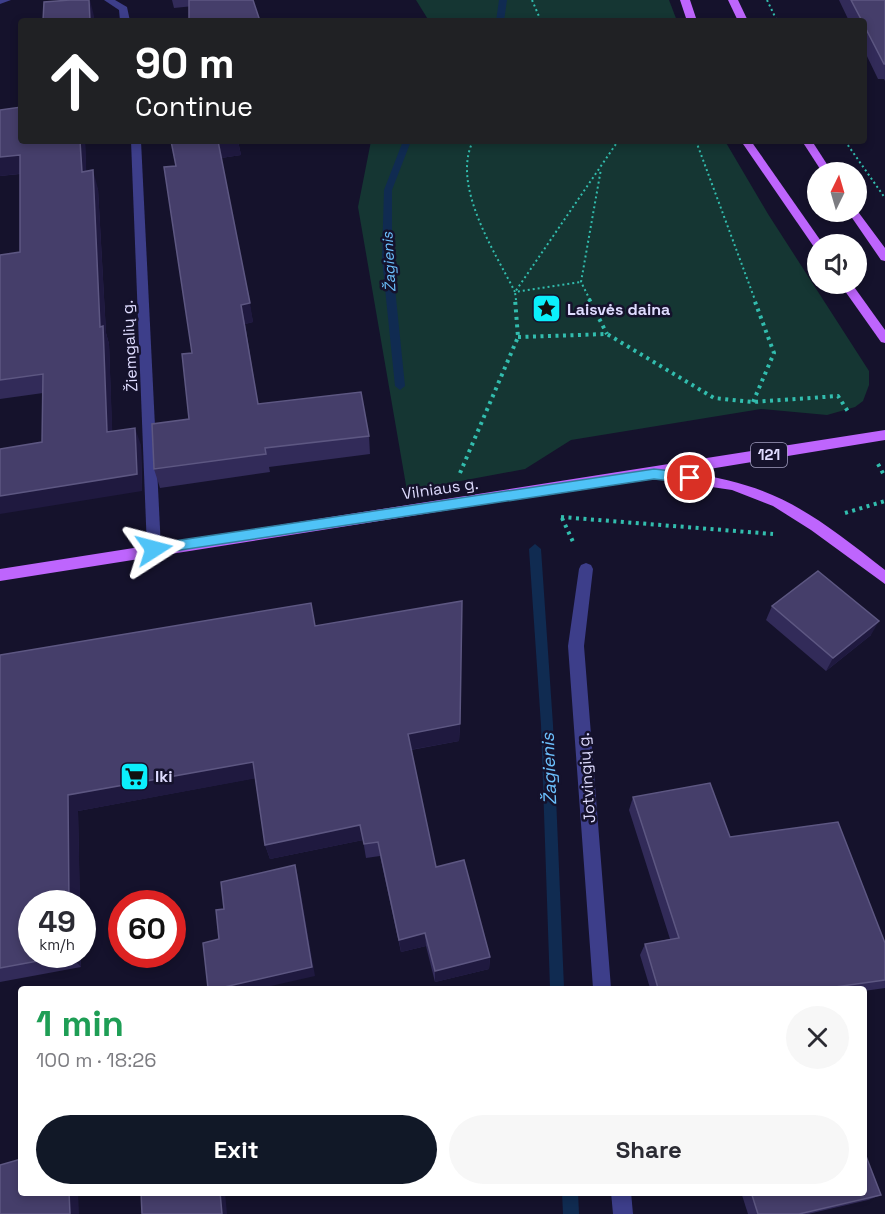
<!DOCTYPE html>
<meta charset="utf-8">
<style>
:root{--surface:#fff;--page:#f7f7f7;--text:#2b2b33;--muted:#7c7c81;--accent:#111827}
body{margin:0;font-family:"Space Grotesk",sans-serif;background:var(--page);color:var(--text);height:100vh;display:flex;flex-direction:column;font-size:22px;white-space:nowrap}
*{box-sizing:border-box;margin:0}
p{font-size:20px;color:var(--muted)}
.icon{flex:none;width:33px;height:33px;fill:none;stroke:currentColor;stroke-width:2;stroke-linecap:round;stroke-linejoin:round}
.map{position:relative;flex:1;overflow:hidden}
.panel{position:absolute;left:18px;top:986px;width:849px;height:210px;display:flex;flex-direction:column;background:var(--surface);border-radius:6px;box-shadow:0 3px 9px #0003}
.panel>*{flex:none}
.top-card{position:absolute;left:18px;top:18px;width:849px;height:126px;border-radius:6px;box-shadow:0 3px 9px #0003;background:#202124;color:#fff;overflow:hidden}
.needle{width:39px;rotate:5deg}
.fabs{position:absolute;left:807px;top:162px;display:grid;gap:12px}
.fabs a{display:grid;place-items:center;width:60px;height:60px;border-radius:50%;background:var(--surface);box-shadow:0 3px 9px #0003;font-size:30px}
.speed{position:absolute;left:18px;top:890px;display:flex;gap:12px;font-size:30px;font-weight:700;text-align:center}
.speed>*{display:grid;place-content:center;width:78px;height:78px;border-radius:50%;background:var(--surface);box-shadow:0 3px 9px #0003;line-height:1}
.speed small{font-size:15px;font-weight:400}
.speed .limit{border:9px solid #d22;background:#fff;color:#111}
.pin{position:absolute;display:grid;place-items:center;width:51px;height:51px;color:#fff;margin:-26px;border:3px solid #fff;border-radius:50%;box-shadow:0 2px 6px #0007}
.me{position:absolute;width:66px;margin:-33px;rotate:81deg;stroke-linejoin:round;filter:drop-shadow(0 0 4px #0008)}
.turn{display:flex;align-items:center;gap:21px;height:126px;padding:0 18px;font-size:27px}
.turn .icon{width:78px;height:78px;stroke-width:2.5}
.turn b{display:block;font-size:42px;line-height:51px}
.round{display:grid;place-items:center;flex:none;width:63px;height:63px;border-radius:32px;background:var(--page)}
.summary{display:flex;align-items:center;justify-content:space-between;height:102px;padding:0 18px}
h1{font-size:36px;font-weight:600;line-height:45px;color:#1e9e55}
.action{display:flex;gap:12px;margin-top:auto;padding:12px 18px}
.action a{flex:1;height:69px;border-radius:36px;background:var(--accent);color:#fff;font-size:24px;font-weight:600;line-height:69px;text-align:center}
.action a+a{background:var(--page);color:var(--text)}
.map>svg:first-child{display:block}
.green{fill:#153633}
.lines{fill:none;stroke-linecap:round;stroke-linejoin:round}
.stream{fill:#102b51;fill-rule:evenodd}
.path-far1{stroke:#32bdae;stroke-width:2;stroke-dasharray:2 3;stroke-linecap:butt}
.path{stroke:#32bdae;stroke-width:4;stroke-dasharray:3 4.5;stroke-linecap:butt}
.street{fill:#3d3e8a;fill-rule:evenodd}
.primary{fill:#be65fd;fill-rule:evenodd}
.wall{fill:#322b59}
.shaded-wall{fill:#1f193f}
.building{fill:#453e6a;stroke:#5d5782;stroke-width:1.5}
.route{fill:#4fc3f7;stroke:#337fa1;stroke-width:1.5}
.labels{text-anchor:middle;stroke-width:5;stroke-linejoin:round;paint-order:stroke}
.far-water-label{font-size:15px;font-style:italic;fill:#6cc0fd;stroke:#15122c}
.shield{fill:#15122c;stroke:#a29fc0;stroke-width:1.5}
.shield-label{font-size:15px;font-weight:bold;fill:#dfdcff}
.poi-label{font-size:16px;font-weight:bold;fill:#dfdcff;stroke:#15122c;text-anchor:start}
.street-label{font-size:16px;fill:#dfdcff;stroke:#15122c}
.water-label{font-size:18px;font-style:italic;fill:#6cc0fd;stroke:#15122c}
</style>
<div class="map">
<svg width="885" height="1214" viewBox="0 0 885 1214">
<rect width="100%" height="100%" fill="#15122c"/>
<!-- green -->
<g class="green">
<path d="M416,0H669L677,21H429Z"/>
<path d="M371,141H725L768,214L869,371V385L863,401L855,407L827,415L761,409L571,440L525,469L407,491L358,207Z"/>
</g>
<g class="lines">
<!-- stream -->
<g class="stream">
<path d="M499,0H507L504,21H496Z"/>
<path d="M403,141H411L392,190V259L405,386L400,390L395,386L382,259L384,190Z"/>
<path d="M535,544L541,549L553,725L564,988H550L541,725L529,549Z"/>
<path d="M562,1192H578L579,1214H563Z"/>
</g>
<!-- path-far1 -->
<g class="path-far1">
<path d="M532,0L541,21"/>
<path d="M767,0L777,21"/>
<path d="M473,141C451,186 495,252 515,292L581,282"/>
<path d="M696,141L755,300"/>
<path d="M845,141L885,198"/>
<path d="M516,300L515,292L618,141"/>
<path d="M590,300L581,282L601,169"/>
</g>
<!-- path -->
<g class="path">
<path d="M589,299L607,334"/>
<path d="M518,337L607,334L714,398L753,402L838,396L849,413"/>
<path d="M753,402L774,353L754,299"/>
<path d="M878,464L885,477"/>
<path d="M460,473L518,337L515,299"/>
<path d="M845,513L885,501"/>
<path d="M561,517L773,534"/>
<path d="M562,518L574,544"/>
</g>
<!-- street -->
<g class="street">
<path d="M0,0H11L0,4Z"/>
<path d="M104,0H115L127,7L130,21H120L119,10Z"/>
<path d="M131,141H141L161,549L159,553H149L147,549Z"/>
<path d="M586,563L591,565L593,569L584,646L611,988H593L568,646L579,569L581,565Z"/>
<path d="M611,1192H631L633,1214H613Z"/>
</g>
<!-- primary -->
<g class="primary">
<path d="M680,0H690L697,21H687Z"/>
<path d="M728,0H738L748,21H738Z"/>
<path d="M741,141H751L823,244L814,247Z"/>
<path d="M802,141H812L832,172H822Z"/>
<path d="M856,209L885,248V261L881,260L848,212H856Z"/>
<path d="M840,284H852L885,330V343L881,342Z"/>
<path d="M885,430V440L685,473C775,483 816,516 885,570V584L811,530L773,506L732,490L671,481L664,476L0,581V569Z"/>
</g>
</g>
<!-- wall -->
<g class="wall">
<path d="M172,0H253L174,8Z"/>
<path d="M839,0H885V81L884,79H878L864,50V21H849Z"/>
<path d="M0,110L21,141H85L86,171L98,189L106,333L109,344L112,431L141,445L142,491L42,442L43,393L0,399V255L20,252V174L0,176Z"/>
<path d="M171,141H238L241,155L221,158L253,322L245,324L258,404L369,436L370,454L269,467L270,472L160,488L154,469L189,419L192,353L176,166Z"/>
<path d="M772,606L871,635L826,671L766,620Z"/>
<path d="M315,626L460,724L459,741L411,750L436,867L490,957L489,969L435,982L426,946L401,952L380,856L366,858L363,840L270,859L265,845L255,778L78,811L81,967L0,982V655Z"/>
<path d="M633,797L730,837L885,943V988L864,991V988H650L640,955L645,944L670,939L629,810Z"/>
<path d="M741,1192H864L881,1195L868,1200L808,1214H748Z"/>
</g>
<!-- shaded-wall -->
<g class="shaded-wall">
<path d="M90,0L94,16V21H90Z"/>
<path d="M80,141H85L87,190L82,172Z"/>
<path d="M218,141H238L241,155L221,158Z"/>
<path d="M20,155L26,173L0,176V157Z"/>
<path d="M93,170L98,189L106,333L109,344L113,450L107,432L100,327Z"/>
<path d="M250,303L253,322L245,324L241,305Z"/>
<path d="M135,428L141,445L142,491L0,514V496Z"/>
<path d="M879,621L871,635L826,671L833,658Z"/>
<path d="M460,724L459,741L409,750L408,734Z"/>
<path d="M253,762L258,778L78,811L80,903H69L68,795Z"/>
<path d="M360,825L363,840L270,859L265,845Z"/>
<path d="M295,865L298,876L315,976L262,988H220Z"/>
<path d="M425,933L426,946L401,952L399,940Z"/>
<path d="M70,954H80L81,967L70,955Z"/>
<path d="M490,957L489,969L435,982V971Z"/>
<path d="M69,1192H78L79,1214H70Z"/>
<path d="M220,1192H225L227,1214H222Z"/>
</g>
<!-- building -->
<g class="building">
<path d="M70,0H89L90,21H43L44,2Z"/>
<path d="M189,0H253L260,21H189Z"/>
<path d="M851,0H885V64H884L864,25V21H862Z"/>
<path d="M21,107V141H80L82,172L93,170L100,327L103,326L107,432L135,428L137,474L0,496V449L42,442L43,374L0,380V255L20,252V155L0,157V110Z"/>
<path d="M171,141H218L250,303L241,305L258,404L361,392L369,436L265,448L266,454L154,469L152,424L189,419L182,354L192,353L164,167L176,166Z"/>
<path d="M818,571L879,621L833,658L772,606Z"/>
<path d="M462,601L460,724L408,734L436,867L464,860L490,957L435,971L425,933L399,940L378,842L364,844L360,825L265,845L253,762L68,795L69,903H32V954L70,955L0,968V655L311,603L315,626Z"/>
<path d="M710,783L730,837L838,822L885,943V980L828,988H658L645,944L679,938L633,797Z"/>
<path d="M295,865L312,967L220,988H208L203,943L219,939L216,910L224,909L221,882Z"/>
<path d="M864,1151L881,1195L799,1214H758L751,1192H864Z"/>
<path d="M21,1159V1192H69L70,1214H0V1165Z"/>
<path d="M141,1192H220L222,1214H142Z"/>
</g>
<!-- route -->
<path class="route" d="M654,469L690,473L696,478L690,483L654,479L154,554L147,549L154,544Z"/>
<!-- icons -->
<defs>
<symbol id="sight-square" viewBox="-11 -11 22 22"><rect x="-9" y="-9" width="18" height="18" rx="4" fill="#0beffc" stroke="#15122c"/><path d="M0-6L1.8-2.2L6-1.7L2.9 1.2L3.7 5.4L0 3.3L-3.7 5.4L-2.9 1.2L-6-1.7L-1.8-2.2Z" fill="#111"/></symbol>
<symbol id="supermarket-square" viewBox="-11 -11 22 22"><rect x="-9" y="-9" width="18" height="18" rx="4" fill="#0beffc" stroke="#15122c"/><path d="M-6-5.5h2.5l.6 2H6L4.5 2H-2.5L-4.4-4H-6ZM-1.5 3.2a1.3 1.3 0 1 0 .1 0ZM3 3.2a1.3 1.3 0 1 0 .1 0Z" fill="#111"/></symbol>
</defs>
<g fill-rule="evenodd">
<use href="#sight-square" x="530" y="292" width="33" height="33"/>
<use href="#supermarket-square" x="118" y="760" width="33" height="33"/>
</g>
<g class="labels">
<!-- far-water labels -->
<g class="far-water-label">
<text transform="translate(389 262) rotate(-93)" y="5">Žagienis</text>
</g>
<!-- shield labels -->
<rect class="shield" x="751" y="443" width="36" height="24" rx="4.5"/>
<g class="shield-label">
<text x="769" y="460">121</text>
</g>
<!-- poi labels -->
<g class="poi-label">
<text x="567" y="315">Laisvės daina</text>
<text x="155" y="782">Iki</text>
</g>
<!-- street labels -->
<g class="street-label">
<text transform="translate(129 346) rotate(-93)" y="6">Žiemgalių g.</text>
<text transform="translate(440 488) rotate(-8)" y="6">Vilniaus g.</text>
<text transform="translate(586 778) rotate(-94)" y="6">Jotvingių g.</text>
</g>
<!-- water labels -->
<g class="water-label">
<text transform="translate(549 769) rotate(-92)" y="6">Žagienis</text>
</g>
</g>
</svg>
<div class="fabs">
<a><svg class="needle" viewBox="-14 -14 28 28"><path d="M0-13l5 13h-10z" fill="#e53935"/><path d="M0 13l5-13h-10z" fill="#7c7c81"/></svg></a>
<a><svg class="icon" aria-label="sound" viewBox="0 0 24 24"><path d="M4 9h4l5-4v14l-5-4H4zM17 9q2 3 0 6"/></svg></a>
</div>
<div class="speed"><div>49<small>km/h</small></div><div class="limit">60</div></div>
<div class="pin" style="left:690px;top:478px;background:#d93025"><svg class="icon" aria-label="arrive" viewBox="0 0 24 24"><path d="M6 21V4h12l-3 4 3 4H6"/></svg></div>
<svg class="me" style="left:154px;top:549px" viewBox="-20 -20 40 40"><path d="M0-17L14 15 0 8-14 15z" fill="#4fc3f7" stroke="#fff" stroke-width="4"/></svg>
<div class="top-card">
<div class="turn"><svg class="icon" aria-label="ahead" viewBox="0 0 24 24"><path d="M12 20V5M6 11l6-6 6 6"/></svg><div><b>90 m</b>Continue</div></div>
</div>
<section class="panel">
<div class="summary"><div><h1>1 min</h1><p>100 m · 18:26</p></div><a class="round"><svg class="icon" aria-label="close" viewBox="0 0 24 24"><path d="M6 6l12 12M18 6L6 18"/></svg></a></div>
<div class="action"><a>Exit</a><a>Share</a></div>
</section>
</div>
